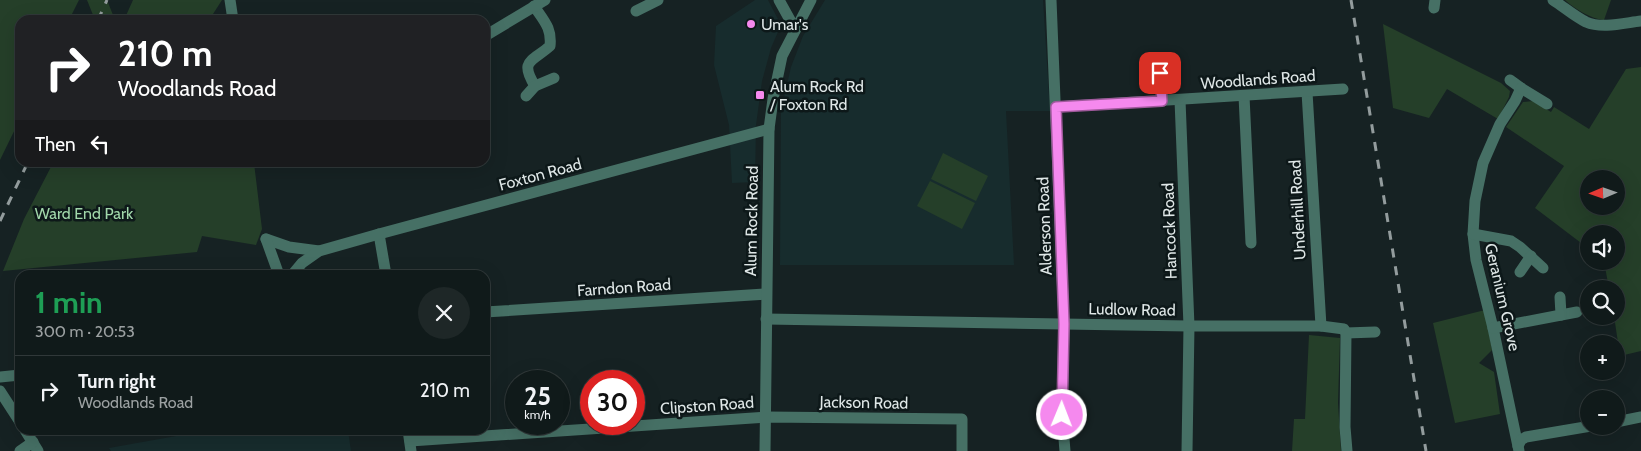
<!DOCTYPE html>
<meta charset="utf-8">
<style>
:root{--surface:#101a1a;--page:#1e2727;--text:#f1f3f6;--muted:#9ca1a2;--line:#303839}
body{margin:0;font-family:Cabin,sans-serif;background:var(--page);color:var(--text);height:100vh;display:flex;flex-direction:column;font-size:19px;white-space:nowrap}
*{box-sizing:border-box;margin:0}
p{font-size:16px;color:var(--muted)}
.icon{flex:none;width:28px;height:28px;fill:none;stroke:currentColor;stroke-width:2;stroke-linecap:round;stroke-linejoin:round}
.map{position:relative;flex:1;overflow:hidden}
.sheet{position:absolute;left:15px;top:270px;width:475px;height:165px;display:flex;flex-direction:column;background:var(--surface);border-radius:15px;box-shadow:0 5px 20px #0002,0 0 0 1px var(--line)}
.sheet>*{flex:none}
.hud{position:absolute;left:15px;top:15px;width:475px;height:152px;border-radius:15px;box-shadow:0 5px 20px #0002,0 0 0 1px var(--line);background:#202124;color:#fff;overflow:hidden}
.needle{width:32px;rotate:268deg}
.fabs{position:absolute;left:1580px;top:170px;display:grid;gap:10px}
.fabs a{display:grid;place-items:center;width:45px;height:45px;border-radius:50%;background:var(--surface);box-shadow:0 5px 20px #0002,0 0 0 1px var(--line);font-size:25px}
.speed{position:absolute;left:505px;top:370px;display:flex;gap:10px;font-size:25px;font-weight:700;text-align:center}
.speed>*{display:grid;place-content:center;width:65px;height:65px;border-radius:50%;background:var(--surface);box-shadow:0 5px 20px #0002,0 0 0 1px var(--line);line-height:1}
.speed small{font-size:12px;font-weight:400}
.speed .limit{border:8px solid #d22;background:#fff;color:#111}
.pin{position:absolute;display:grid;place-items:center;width:42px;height:42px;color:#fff;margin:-21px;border-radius:10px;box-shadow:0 2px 8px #0006}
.me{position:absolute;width:55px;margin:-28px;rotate:1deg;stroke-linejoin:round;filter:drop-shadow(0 0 4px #0008)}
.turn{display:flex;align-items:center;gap:18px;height:105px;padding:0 20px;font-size:22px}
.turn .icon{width:65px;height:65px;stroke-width:2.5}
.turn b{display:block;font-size:35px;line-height:42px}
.then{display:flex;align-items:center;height:48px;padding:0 20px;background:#0003;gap:10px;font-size:19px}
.round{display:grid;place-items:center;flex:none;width:52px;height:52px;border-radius:26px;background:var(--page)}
.headline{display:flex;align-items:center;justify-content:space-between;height:85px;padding:0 20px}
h1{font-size:30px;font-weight:700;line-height:38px;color:#1e9e55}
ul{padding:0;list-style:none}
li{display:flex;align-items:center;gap:15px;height:70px;padding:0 20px;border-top:1px solid var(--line)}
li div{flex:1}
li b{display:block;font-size:19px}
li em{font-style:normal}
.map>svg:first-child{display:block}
.built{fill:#172c2d}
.green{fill:#253f29;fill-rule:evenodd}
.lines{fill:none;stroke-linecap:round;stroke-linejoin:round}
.minor{stroke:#467065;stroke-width:11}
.rail{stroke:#939c9d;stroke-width:3;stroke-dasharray:9 9;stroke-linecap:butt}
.route-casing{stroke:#9f599b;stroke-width:12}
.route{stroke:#f589ee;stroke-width:9}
.poi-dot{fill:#f589ee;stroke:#0d1819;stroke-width:2}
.labels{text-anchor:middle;stroke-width:5;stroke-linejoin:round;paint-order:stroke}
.poi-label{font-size:16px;fill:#dfe7e7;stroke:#0d1819;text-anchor:start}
.street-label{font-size:16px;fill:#dfe7e7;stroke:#0d1819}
.park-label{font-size:16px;fill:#a1d7aa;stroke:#0d1819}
</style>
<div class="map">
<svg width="1641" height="451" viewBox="0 0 1641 451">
<rect width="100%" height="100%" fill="#162223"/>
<!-- built -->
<g class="built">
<path d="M755,0H768L781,25L771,48L762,81L756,125L755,182L732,183L729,125L714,65L716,26Z"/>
<path d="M825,0H1043L1050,111H1006L1014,265H780L781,113L783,102L791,67L803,36Z"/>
<path d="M201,430H348L351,451H111L109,448L193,433Z"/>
</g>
<!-- green -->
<g class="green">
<path d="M0,0H79L69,20H20V119L0,160Z"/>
<path d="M87,0H107L115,20H95Z"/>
<path d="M133,0H222L213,14L219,20H124Z"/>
<path d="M1565,0H1611L1604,20C1591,19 1575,9 1565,0Z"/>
<path d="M1383,24L1501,83L1510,91L1509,97L1498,119L1447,89L1429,118L1393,108Z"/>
<path d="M1641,67V351L1620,356L1614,316H1616V289H1609L1604,261H1616V234H1589V249L1535,208L1564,166L1506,127L1523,102L1533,101L1551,112L1554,107L1589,129L1626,69ZM1589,179H1616V206H1589Z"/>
<path d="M943,153L988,176L976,201L931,179Z"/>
<path d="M53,163H254L262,229L256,245L202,236L197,252L3,271L24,219Z"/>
<path d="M930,181L975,203L962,229L917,206Z"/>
<path d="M1485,310L1492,350L1479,363L1494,372L1500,414L1455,423L1433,323Z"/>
<path d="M1309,335L1340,338L1338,403L1341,451H1292L1294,419H1305Z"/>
</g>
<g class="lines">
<!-- minor -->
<g class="minor">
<path d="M230,0L233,20"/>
<path d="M779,0L795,29"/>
<path d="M1051,0L1064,324L1062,415L1065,451"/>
<path d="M1553,0C1564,7 1574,16 1586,22C1602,29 1624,23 1641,21"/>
<path d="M534,6C544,21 552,28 550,46C532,62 519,60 535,86"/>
<path d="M1434,8L1435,0"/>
<path d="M636,11L658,0"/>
<path d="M485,36L545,0"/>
<path d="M1159,59L1162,101"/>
<path d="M1510,80L1521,88L1515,101L1500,124L1483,163L1475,201L1473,234L1476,260L1493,328L1519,451"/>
<path d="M1521,88L1547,104"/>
<path d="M1307,92L1321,326"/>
<path d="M526,96L535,86L554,78"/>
<path d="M1244,96L1251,243"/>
<path d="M1180,100L1189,326L1187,451"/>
<path d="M1056,107L1343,89"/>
<path d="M379,234L386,275"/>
<path d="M1473,234L1511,241L1520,247L1543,268"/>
<path d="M266,239L289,247L319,251"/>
<path d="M266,239L279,275"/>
<path d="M1520,272L1531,256"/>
<path d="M292,275L302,263L319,251L379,234L769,129"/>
<path d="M485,312L766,294"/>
<path d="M1561,315L1577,312"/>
<path d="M766,319L1189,326H1321L1344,329L1346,333L1375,332"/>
<path d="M1493,328L1561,315L1560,297"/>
<path d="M1346,333L1345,427L1347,451"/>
<path d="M0,377L20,375"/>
<path d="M0,391L20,422"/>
<path d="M1616,422L1641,417"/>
<path d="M25,430L38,451"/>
<path d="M408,430L411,451"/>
<path d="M410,441L767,417L962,419V451"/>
<path d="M1518,446L1521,440L1526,437L1591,426"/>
<path d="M20,451L33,442"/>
<path d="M765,451L769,129L773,99L782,56L811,0"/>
</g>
<!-- rail -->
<g class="rail">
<path d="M1351,0L1426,451"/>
<path d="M98,20L107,0"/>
<path d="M0,221L28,162"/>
</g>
</g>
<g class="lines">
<defs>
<path id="route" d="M1062,415L1064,324L1056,107L1162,101L1160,73"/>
</defs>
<!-- route casing -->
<use href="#route" class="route-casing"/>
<!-- route -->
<use href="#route" class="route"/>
</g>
<!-- markers -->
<g class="poi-dot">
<circle cx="751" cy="24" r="5"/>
<rect x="755" y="90" width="10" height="10" rx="2.5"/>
</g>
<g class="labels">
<!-- poi labels -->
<g class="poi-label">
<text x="761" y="30">Umar's</text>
<text x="770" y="92">Alum Rock Rd<tspan x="770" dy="18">/ Foxton Rd</tspan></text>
</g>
<!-- street labels -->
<g class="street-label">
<text transform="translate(1258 79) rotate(-4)" y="6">Woodlands Road</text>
<text transform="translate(540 174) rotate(-15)" y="6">Foxton Road</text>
<text transform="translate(1297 210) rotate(-93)" y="6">Underhill Road</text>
<text transform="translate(751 221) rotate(-89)" y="6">Alum Rock Road</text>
<text transform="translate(1044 226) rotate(-92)" y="6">Alderson Road</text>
<text transform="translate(1169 231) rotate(-92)" y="6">Hancock Road</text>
<text transform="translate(624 287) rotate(-4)" y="6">Farndon Road</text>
<text transform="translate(1503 297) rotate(77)" y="6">Geranium Grove</text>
<text transform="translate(1132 309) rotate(1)" y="6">Ludlow Road</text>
<text transform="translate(864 402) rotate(1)" y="6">Jackson Road</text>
<text transform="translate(707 405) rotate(-4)" y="6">Clipston Road</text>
</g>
<!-- park labels -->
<g class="park-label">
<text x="84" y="219">Ward End Park</text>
</g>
</g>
</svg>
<div class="fabs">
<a><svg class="needle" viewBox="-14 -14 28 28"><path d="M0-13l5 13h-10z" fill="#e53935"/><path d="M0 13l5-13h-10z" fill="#9ca1a2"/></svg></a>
<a><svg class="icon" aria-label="sound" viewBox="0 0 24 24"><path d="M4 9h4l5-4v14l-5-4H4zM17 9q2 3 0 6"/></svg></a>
<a><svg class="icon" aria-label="search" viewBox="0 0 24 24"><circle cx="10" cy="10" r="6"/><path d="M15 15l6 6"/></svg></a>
<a>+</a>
<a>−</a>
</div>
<div class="speed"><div>25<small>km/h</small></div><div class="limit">30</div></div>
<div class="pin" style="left:1160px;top:73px;background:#d93025"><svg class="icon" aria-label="arrive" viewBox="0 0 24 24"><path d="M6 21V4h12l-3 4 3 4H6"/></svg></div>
<svg class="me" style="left:1062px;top:415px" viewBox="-20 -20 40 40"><circle r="17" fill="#f589ee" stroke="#fff" stroke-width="3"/><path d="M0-11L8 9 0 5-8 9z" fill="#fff"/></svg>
<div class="hud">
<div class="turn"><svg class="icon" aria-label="right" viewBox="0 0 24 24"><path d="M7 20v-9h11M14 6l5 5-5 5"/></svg><div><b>210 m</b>Woodlands Road</div></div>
<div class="then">Then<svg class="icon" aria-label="left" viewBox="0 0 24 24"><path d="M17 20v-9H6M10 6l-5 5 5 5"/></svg></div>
</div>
<section class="sheet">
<div class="headline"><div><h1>1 min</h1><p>300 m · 20:53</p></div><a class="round"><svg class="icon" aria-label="close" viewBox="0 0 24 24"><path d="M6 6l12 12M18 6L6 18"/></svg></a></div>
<ul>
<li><svg class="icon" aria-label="right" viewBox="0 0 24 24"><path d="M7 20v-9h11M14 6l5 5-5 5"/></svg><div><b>Turn right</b><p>Woodlands Road</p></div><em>210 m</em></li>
</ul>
</section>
</div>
